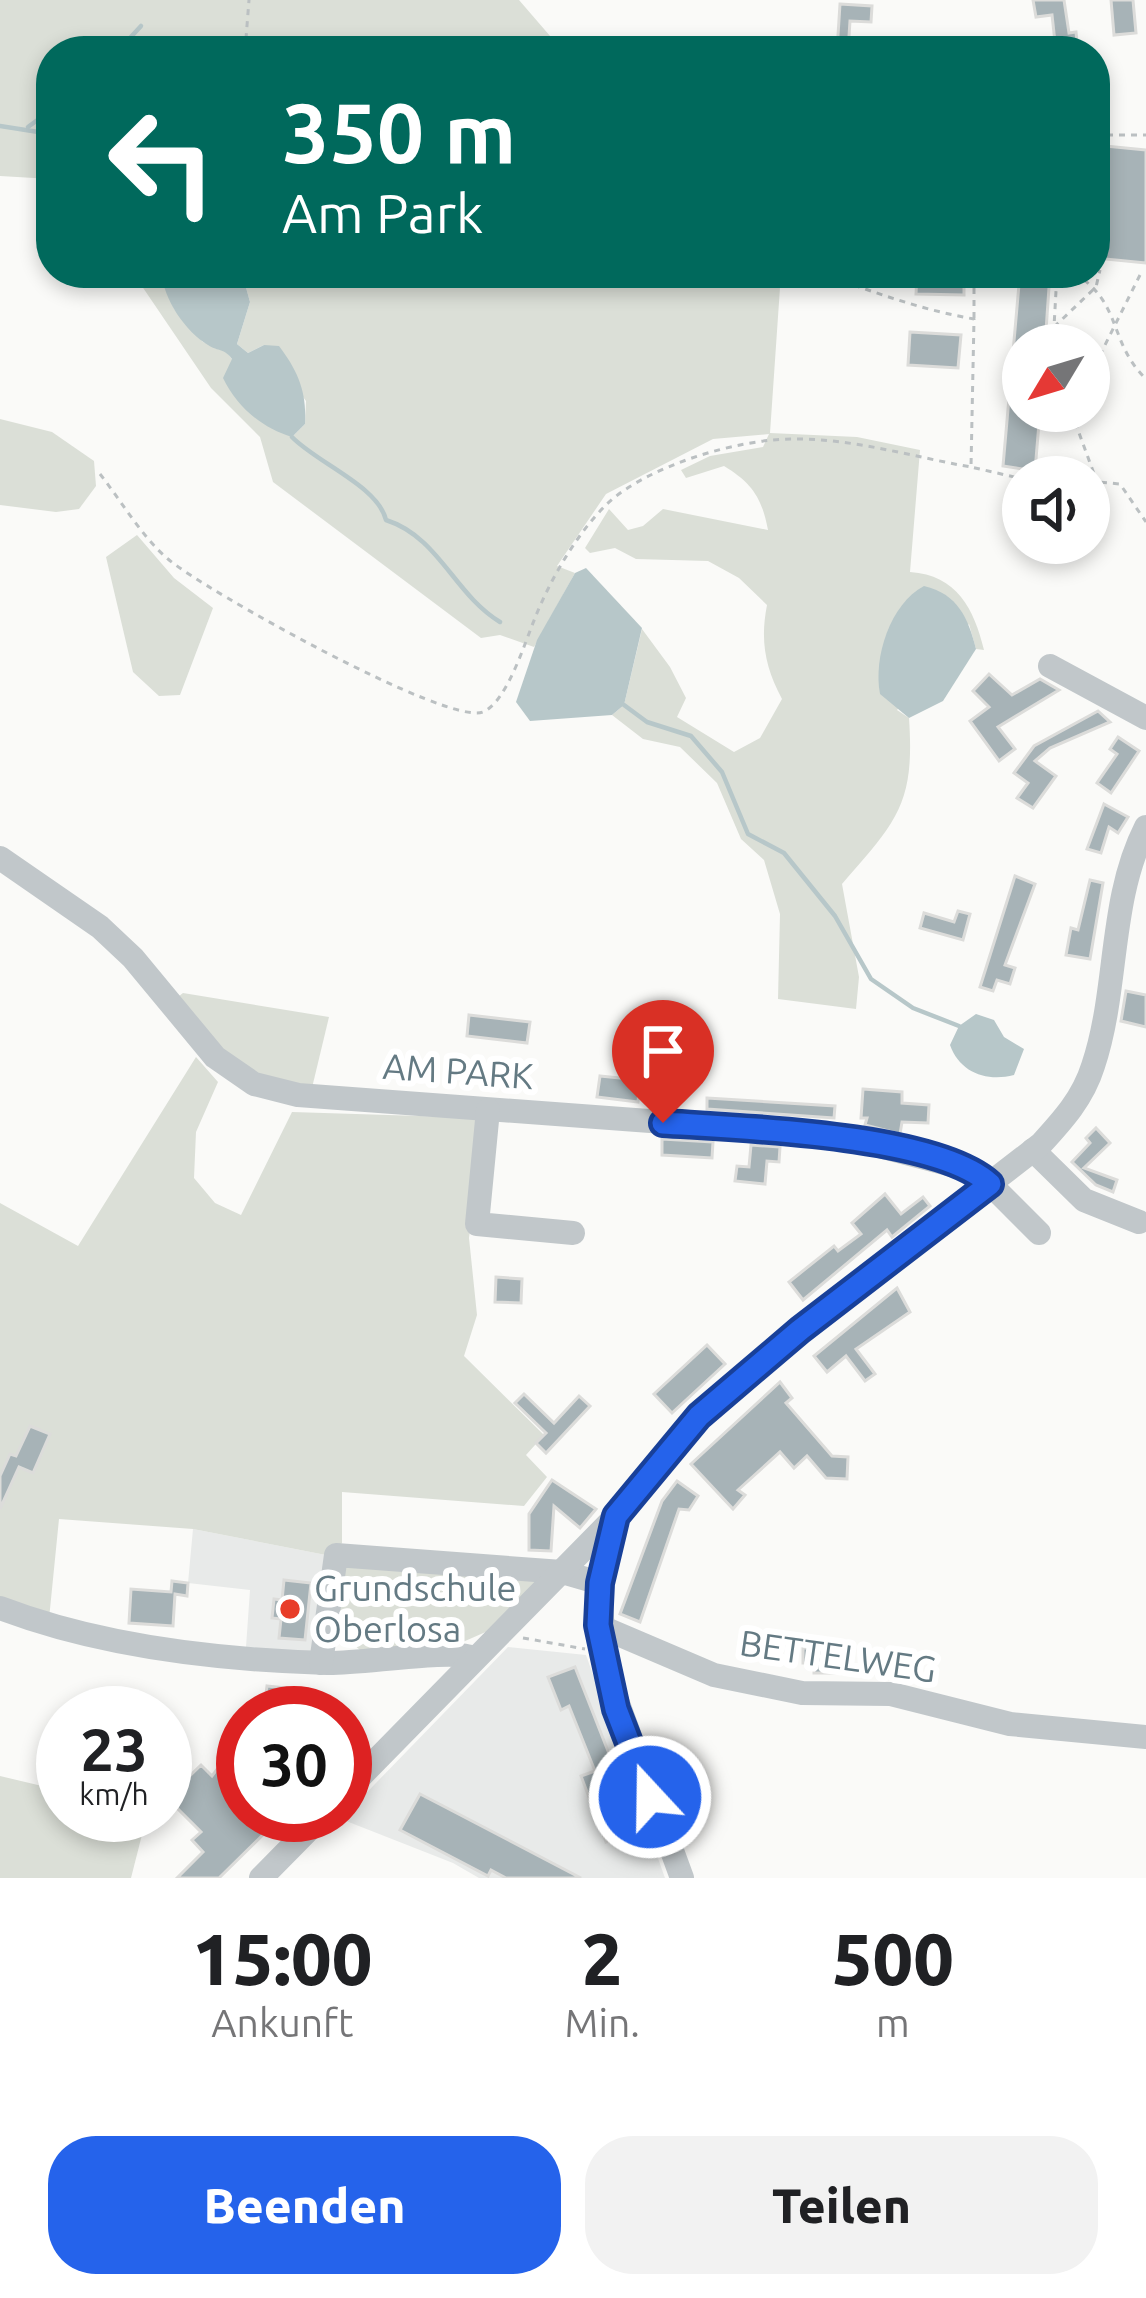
<!DOCTYPE html>
<html lang="de">
<style>
:root{--surface:#fff;--page:#f2f2f2;--text:#202124;--muted:#757577;--accent:#2563eb}
body{margin:0;font-family:Ubuntu,sans-serif;background:var(--page);color:var(--text);height:100vh;display:flex;flex-direction:column;font-size:45px;white-space:nowrap}
*{box-sizing:border-box;margin:0}
p{font-size:39px;color:var(--muted)}
.icon{flex:none;width:66px;height:66px;fill:none;stroke:currentColor;stroke-width:2;stroke-linecap:round;stroke-linejoin:round}
.map{position:relative;height:1878px;overflow:hidden}
.details{display:flex;flex-direction:column;background:var(--surface);flex:1}
.details>*{flex:none}
.hud{position:absolute;left:36px;top:36px;width:1074px;height:252px;border-radius:48px;box-shadow:0 6px 18px #0003;background:#00695c;color:#fff;overflow:hidden}
.needle{width:78px;rotate:232deg}
.buttons{position:absolute;left:1002px;top:324px;display:grid;gap:24px}
.buttons a{display:grid;place-items:center;width:108px;height:108px;border-radius:50%;background:var(--surface);box-shadow:0 6px 18px #0003;font-size:60px}
.speed{position:absolute;left:36px;top:1686px;display:flex;gap:24px;font-size:60px;font-weight:700;text-align:center}
.speed>*{display:grid;place-content:center;width:156px;height:156px;border-radius:50%;background:var(--surface);box-shadow:0 6px 18px #0003;line-height:1}
.speed small{font-size:30px;font-weight:400}
.speed .limit{border:18px solid #d22;background:#fff;color:#111}
.pin{position:absolute;display:grid;place-items:center;width:102px;height:102px;color:#fff;margin:-123px -51px;border-radius:50% 50% 50% 0;rotate:-45deg;box-shadow:0 0 12px #0007}
.pin .icon{rotate:45deg}
.me{position:absolute;width:132px;margin:-66px;rotate:339deg;stroke-linejoin:round;filter:drop-shadow(0 0 9px #0008)}
.turn{display:flex;align-items:center;gap:42px;height:252px;padding:0 48px;font-size:54px}
.turn .icon{width:156px;height:156px;stroke-width:2.5}
.turn b{display:block;font-size:84px;line-height:102px}
.eta{display:flex;justify-content:space-evenly;align-items:center;height:204px;text-align:center}
.eta b{font-size:72px;font-weight:800;line-height:84px}
.button{display:flex;gap:24px;margin-top:auto;padding:24px 48px}
.button a{flex:1;height:138px;border-radius:48px;background:var(--accent);color:#fff;font-size:48px;font-weight:800;line-height:138px;text-align:center}
.button a+a{background:var(--page);color:var(--text)}
.map>svg:first-child{display:block}
.built{fill:#e8eae9}
.green{fill:#dbdfd7}
.water{fill:#b7c7c9}
.lines{fill:none;stroke-linecap:round;stroke-linejoin:round}
.stream{stroke:#b7c7c9;stroke-width:4.5}
.building{fill:#a7b3b7;stroke:#dcdcda;stroke-width:3}
.path{stroke:#bbc0c2;stroke-width:3;stroke-dasharray:6 6;stroke-linecap:butt}
.minor{stroke:#c1c7ca;stroke-width:24}
.route-casing{stroke:#184099;stroke-width:30}
.route{stroke:#2563eb;stroke-width:21}
.poi-dot{fill:#e83d29;stroke:#fff;stroke-width:4.5}
.labels{text-anchor:middle;stroke-width:12;stroke-linejoin:round;paint-order:stroke}
.street-label{font-size:36px;fill:#647a83;stroke:#fff}
.poi-label{font-size:36px;fill:#647a83;stroke:#fff;text-anchor:start}
</style>
<div class="map">
<svg width="1146" height="1878" viewBox="0 0 1146 1878">
<rect width="100%" height="100%" fill="#fafaf8"/>
<!-- built -->
<g class="built">
<path d="M193,1529L331,1556L316,1654L246,1647L250,1590L188,1583Z"/>
<path d="M508,1647L586,1655L665,1878H479L453,1863L341,1819Z"/>
</g>
<!-- green -->
<g class="green">
<path d="M0,0H519L563,51H51V179L0,176Z"/>
<path d="M133,273H162L174,309L203,342L225,350L292,437L305,424L306,401L264,345L248,353L237,344L250,302L242,273H781L770,433L857,437L920,450L910,572C957,575 974,609 984,650L976,649L969,624L897,710L909,718C915,804 897,821 842,884L859,977L856,1009L778,999L780,914L764,860L741,839L717,783L680,747L643,739L612,715L624,705L642,629L670,667L686,698L677,717L734,752L760,738L782,699C765,667 760,641 767,605L739,578L708,561L636,559L615,548L590,553L585,548L609,509L628,530L643,526L663,509L768,530C762,498 752,483 724,466L686,478L681,470L710,456L763,447L769,434L713,439L606,494L557,566L575,573L534,647L500,635L481,638L273,482L260,437L211,388Z"/>
<path d="M0,419L52,432L94,461L96,486L79,509L56,512L0,505Z"/>
<path d="M137,535L174,578L213,608L180,695L159,696L133,672L106,557Z"/>
<path d="M183,993L329,1017L311,1092L258,1081L211,1042L174,1000Z"/>
<path d="M196,1057L218,1082L196,1132L194,1178L215,1203L241,1215L292,1112L484,1118L469,1238L477,1315L464,1356L544,1435L526,1455L547,1477L524,1506L342,1492V1543L331,1556L193,1529L59,1519L49,1619L0,1601V1203L78,1246Z"/>
<path d="M343,1564L532,1577L537,1585L497,1627L456,1645L367,1656C328,1625 338,1609 343,1564Z"/>
<path d="M0,1776L63,1791V1815H147L131,1878H0Z"/>
</g>
<!-- water -->
<g class="water">
<path d="M162,273H242L250,302L237,344L248,353L264,345L279,346C298,371 307,392 305,424L292,437C262,428 237,407 223,378L232,359C224,348 219,352 208,345C186,332 163,299 162,273Z"/>
<path d="M586,568L642,628L624,705L612,715L530,721L516,702L537,640L575,573Z"/>
<path d="M924,586C958,594 968,618 976,649L943,701L909,718L880,694C873,658 890,604 924,586Z"/>
<path d="M976,1014L994,1020L1004,1037L1024,1049L1014,1075C987,1082 960,1073 950,1045L959,1026Z"/>
</g>
<g class="lines">
<!-- stream -->
<g class="stream">
<path d="M118,51L141,26"/>
<path d="M0,126L51,134"/>
<path d="M28,127L51,110"/>
<path d="M292,437C317,463 378,486 386,520C439,537 454,594 500,622"/>
<path d="M624,705L647,722L691,736L722,772L748,834L784,853L835,916L871,979L913,1008L959,1026"/>
</g>
</g>
<!-- building -->
<g class="building">
<path d="M1033,0H1064L1069,33L1076,32L1078,51H1056L1052,15L1036,17Z"/>
<path d="M1111,0H1133L1136,33L1114,35Z"/>
<path d="M840,4L872,6L871,22L850,21L848,51H837Z"/>
<path d="M1095,145L1146,150V263L1095,258Z"/>
<path d="M917,273H964V295L916,294Z"/>
<path d="M1020,273H1050L1045,345H1023V411H1040L1035,471L1003,466Z"/>
<path d="M910,332L961,335L958,368L908,365Z"/>
<path d="M989,674L1012,695L1040,679L1059,690L998,727L1015,749L999,761L970,721L989,707L973,691Z"/>
<path d="M1098,711L1110,722L1050,748L1035,761L1056,776L1033,808L1017,798L1028,783L1014,773L1034,746Z"/>
<path d="M1118,737L1139,751L1111,793L1097,783L1117,754L1110,749Z"/>
<path d="M1104,804L1128,817L1118,833L1109,827L1101,853L1087,849Z"/>
<path d="M1015,876L1035,884L1005,965L1015,968L1010,984L997,980L993,991L980,987Z"/>
<path d="M1090,880L1103,883L1090,959L1066,955L1071,928L1078,930Z"/>
<path d="M958,911L970,914L963,940L920,928L924,913L954,922Z"/>
<path d="M1126,991L1146,995V1027L1121,1021Z"/>
<path d="M469,1015L530,1022L527,1043L467,1036Z"/>
<path d="M600,1076L640,1080L638,1102L597,1097Z"/>
<path d="M863,1089L902,1092V1103L929,1105L928,1123L902,1122L900,1134L865,1125L867,1118H861Z"/>
<path d="M707,1098L835,1106L834,1118L707,1109Z"/>
<path d="M1096,1128L1110,1143L1084,1168L1117,1180L1113,1192L1096,1185L1072,1162L1090,1143L1086,1138Z"/>
<path d="M662,1139L713,1142L712,1158L662,1155Z"/>
<path d="M751,1145L780,1147L779,1162L767,1161L765,1184L735,1181L737,1166L749,1167Z"/>
<path d="M885,1194L901,1214L923,1197L930,1206L892,1237L887,1230L803,1300L789,1282L834,1246L838,1251L861,1234L852,1223Z"/>
<path d="M496,1277L522,1279L521,1303L495,1302Z"/>
<path d="M897,1288L910,1312L856,1349L875,1374L865,1381L846,1356L827,1372L814,1356Z"/>
<path d="M707,1345L725,1364L672,1413L654,1394Z"/>
<path d="M780,1382L792,1398L786,1403L832,1456L848,1457L847,1479L826,1478L807,1456L794,1468L780,1452L738,1490L745,1495L733,1509L691,1464Z"/>
<path d="M524,1394L554,1423L579,1396L590,1406L546,1453L536,1443L546,1433L515,1403Z"/>
<path d="M30,1426L50,1434L33,1473L19,1467L0,1509V1476L10,1454L16,1456Z"/>
<path d="M552,1480L596,1509L580,1528L554,1506L551,1551L529,1550V1514Z"/>
<path d="M677,1481L698,1496L689,1510L679,1509L640,1622L620,1614L662,1501Z"/>
<path d="M284,1580L311,1583L305,1640L279,1638L281,1619L272,1618L274,1599L282,1600Z"/>
<path d="M172,1581L188,1583L187,1596L175,1594L173,1626L129,1623L131,1589L171,1592Z"/>
<path d="M803,1648H838V1673H814V1663H803Z"/>
<path d="M575,1667L639,1830L606,1842L581,1776L595,1771L569,1706L561,1710L548,1677Z"/>
<path d="M267,1686L306,1690L304,1703L293,1702V1708L265,1701Z"/>
<path d="M228,1755L243,1771V1815H283L219,1878H177L203,1852L192,1840L201,1832L175,1806L179,1802L171,1794L201,1765L212,1776Z"/>
<path d="M420,1794L447,1808L581,1878H506L491,1870L488,1876L400,1830Z"/>
</g>
<g class="lines">
<!-- path -->
<g class="path">
<path d="M245,51L249,0"/>
<path d="M1095,135H1146"/>
<path d="M820,273C871,291 921,310 974,319L971,467L1023,479"/>
<path d="M1074,273C1123,303 1108,342 1146,379"/>
<path d="M974,318V273"/>
<path d="M1054,327L1096,287L1100,270"/>
<path d="M1053,345L1057,273"/>
<path d="M1089,377L1140,275"/>
<path d="M1071,411L1097,482"/>
<path d="M100,474C122,502 142,537 168,559C204,590 448,726 483,712C507,702 525,642 535,618C550,580 577,533 607,504C647,466 738,439 792,439C852,438 913,457 971,467"/>
<path d="M1089,481L1120,484L1146,522"/>
<path d="M523,1638L585,1649"/>
</g>
<!-- minor -->
<g class="minor">
<path d="M1050,666L1146,718"/>
<path d="M0,858L100,927L133,958L215,1057L254,1084L298,1095L837,1135L978,1172L1039,1233"/>
<path d="M488,1110L477,1224L573,1233"/>
<path d="M1033,1150L1084,1200L1139,1222"/>
<path d="M0,1608C102,1647 218,1660 327,1663C361,1664 452,1648 474,1658"/>
<path d="M599,1626L714,1675L802,1693L891,1694L1010,1724L1146,1737"/>
<path d="M321,1663L336,1555L562,1572L600,1583"/>
<path d="M345,1792L616,1516"/>
<path d="M261,1878L323,1815"/>
<path d="M682,1878L605,1668L600,1583L616,1516L699,1416L800,1330L1041,1144C1063,1120 1083,1098 1093,1066C1119,989 1108,902 1146,827"/>
</g>
</g>
<g class="lines">
<defs>
<path id="route" d="M650,1797L616,1709L598,1625L600,1583L616,1516L699,1416L800,1330L990,1184C936,1134 739,1128 663,1123"/>
</defs>
<!-- route casing -->
<use href="#route" class="route-casing"/>
<!-- route -->
<use href="#route" class="route"/>
</g>
<!-- markers -->
<circle class="poi-dot" cx="290" cy="1609" r="12"/>
<g class="labels">
<!-- street labels -->
<g class="street-label">
<text transform="translate(458 1071) rotate(4)" y="13">AM PARK</text>
<text transform="translate(838 1656) rotate(8)" y="13">BETTELWEG</text>
</g>
<!-- poi labels -->
<g class="poi-label">
<text x="314" y="1601">Grundschule<tspan x="314" dy="41">Oberlosa</tspan></text>
</g>
</g>
</svg>
<div class="buttons">
<a><svg class="needle" viewBox="-14 -14 28 28"><path d="M0-13l5 13h-10z" fill="#e53935"/><path d="M0 13l5-13h-10z" fill="#757577"/></svg></a>
<a><svg class="icon" aria-label="sound" viewBox="0 0 24 24"><path d="M4 9h4l5-4v14l-5-4H4zM17 9q2 3 0 6"/></svg></a>
</div>
<div class="speed"><div>23<small>km/h</small></div><div class="limit">30</div></div>
<div class="pin" style="left:663px;top:1123px;background:#d93025"><svg class="icon" aria-label="arrive" viewBox="0 0 24 24"><path d="M6 21V4h12l-3 4 3 4H6"/></svg></div>
<svg class="me" style="left:650px;top:1797px" viewBox="-20 -20 40 40"><circle r="17" fill="#2563eb" stroke="#fff" stroke-width="3"/><path d="M0-11L8 9 0 5-8 9z" fill="#fff"/></svg>
<div class="hud">
<div class="turn"><svg class="icon" aria-label="left" viewBox="0 0 24 24"><path d="M17 20v-9H6M10 6l-5 5 5 5"/></svg><div><b>350 m</b>Am Park</div></div>
</div>
</div>
<section class="details">
<div class="eta">
<div><b>15:00</b><p>Ankunft</p></div>
<div><b>2</b><p>Min.</p></div>
<div><b>500</b><p>m</p></div>
</div>
<div class="button"><a>Beenden</a><a>Teilen</a></div>
</section>
